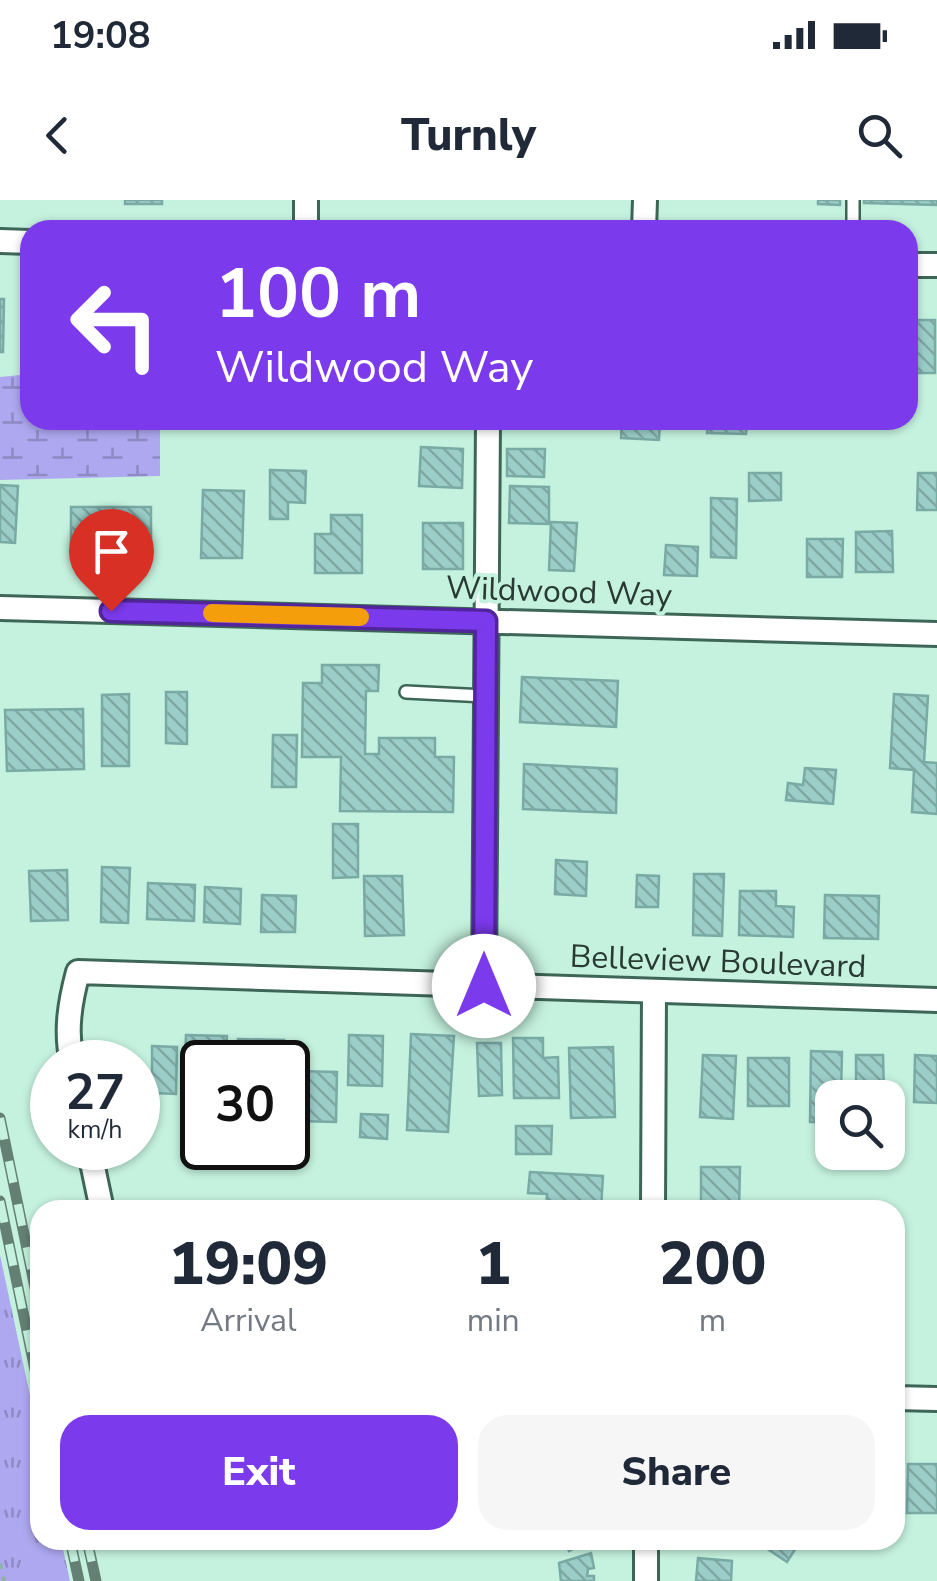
<!DOCTYPE html>
<style>
:root{--surface:#fff;--page:#f6f6f7;--text:#1f2937;--muted:#747a83;--accent:#7c3aed}
body{margin:0;font-family:"Nunito Sans",sans-serif;background:var(--page);color:var(--text);height:100vh;display:flex;flex-direction:column;font-size:38px;white-space:nowrap}
*{box-sizing:border-box;margin:0}
p{font-size:32px;color:var(--muted)}
.icon{flex:none;width:55px;height:55px;fill:none;stroke:currentColor;stroke-width:2;stroke-linecap:round;stroke-linejoin:round}
.map{position:relative;flex:1;overflow:hidden}
.panel{position:absolute;left:30px;top:1000px;width:875px;height:350px;display:flex;flex-direction:column;background:var(--surface);border-radius:30px;box-shadow:0 2px 8px #0004}
.panel>*{flex:none}
.hud{position:absolute;left:20px;top:20px;width:898px;height:210px;border-radius:30px;box-shadow:0 2px 8px #0004;background:#7c3aed;color:#fff;overflow:hidden}
.tools{position:absolute;left:815px;top:880px;display:grid;gap:20px}
.tools a{display:grid;place-items:center;width:90px;height:90px;border-radius:20px;background:var(--surface);box-shadow:0 2px 8px #0004;font-size:50px}
.speed{position:absolute;left:30px;top:840px;display:flex;gap:20px;font-size:50px;font-weight:700;text-align:center}
.speed>*{display:grid;place-content:center;width:130px;height:130px;border-radius:50%;background:var(--surface);box-shadow:0 2px 8px #0004;line-height:1}
.speed small{font-size:25px;font-weight:400}
.speed .limit{border:5px solid #111;border-radius:15px;background:#fff;color:#111}
.pin{position:absolute;display:grid;place-items:center;width:85px;height:85px;color:#fff;margin:-102px -42px;border-radius:50% 50% 50% 0;rotate:-45deg;box-shadow:0 0 10px #0007}
.pin .icon{rotate:45deg}
.me{position:absolute;width:110px;margin:-55px;rotate:0deg;stroke-linejoin:round;filter:drop-shadow(0 0 8px #0008)}
.turn{display:flex;align-items:center;gap:35px;height:210px;padding:0 30px;font-size:45px}
.turn .icon{width:130px;height:130px;stroke-width:2.5}
.turn b{display:block;font-size:70px;line-height:85px}
.eta{display:flex;justify-content:space-evenly;align-items:center;height:170px;text-align:center}
.eta b{font-size:60px;font-weight:800;line-height:70px}
.action{display:flex;gap:20px;margin-top:auto;padding:20px 30px}
.action a{flex:1;height:115px;border-radius:30px;background:var(--accent);color:#fff;font-size:40px;font-weight:800;line-height:115px;text-align:center}
.action a+a{background:var(--page);color:var(--text)}
.status{display:flex;justify-content:space-between;align-items:center;height:70px;padding:0 50px;background:var(--surface);direction:ltr}
.status svg{height:28px;fill:currentColor}
header{display:flex;justify-content:space-between;align-items:center;height:130px;padding:0 30px;background:var(--surface);font-size:45px;font-weight:800}
.map>svg:first-child{display:block}
.wetland{fill:url(#wetland-marsh)}
.park{fill:url(#park-tufts)}
.building{fill:url(#building-back-hatch);stroke:#79aaa4;stroke-width:2.5}
.lines{fill:none;stroke-linecap:round;stroke-linejoin:round}
.lane-casing{stroke:#3e6657;stroke-width:16}
.street-casing{stroke:#3e6657;stroke-width:28}
.path{stroke:#8db1a2;stroke-width:4;stroke-dasharray:5 8;stroke-linecap:butt}
.lane{stroke:#fff;stroke-width:11}
.street{stroke:#fff;stroke-width:22}
.rail-casing{stroke:#648074;stroke-width:11}
.rail{stroke:#c5f2df;stroke-width:8;stroke-dasharray:22;stroke-linecap:butt}
.route-casing{stroke:#51269a;stroke-width:25}
.route{stroke:#7c3aed;stroke-width:18}
.slow{stroke:#f59e0b;stroke-width:18}
.labels{text-anchor:middle;stroke-width:8;stroke-linejoin:round;paint-order:stroke}
.street-label{font-size:32px;fill:#283a33;stroke:#c5f2df}
</style>
<div class="status"><b>19:08</b><svg viewBox="0 0 49 12"><path d="M0 12V9h3v3zM5 12V6h3v6zM10 12V3h3v9zM15 12V0h3v12zM26 1h20v11H26zM47 4h2v5h-2z"/></svg></div>
<header><svg class="icon" aria-label="back" viewBox="0 0 24 24"><path d="M15 5l-7 7 7 7"/></svg>Turnly<svg class="icon" aria-label="search" viewBox="0 0 24 24"><circle cx="10" cy="10" r="6"/><path d="M15 15l6 6"/></svg></header>
<div class="map">
<svg width="937" height="1381" viewBox="0 0 937 1381">
<defs>
<pattern id="wetland-marsh" width="20" height="14" patternUnits="userSpaceOnUse" patternTransform="scale(2.5)"><rect width="20" height="14" fill="#aea8f0"/><path d="M1 5h8M5 5V1M11 12h8M15 12V8" fill="none" stroke="#8e8ac3"/></pattern>
<pattern id="park-tufts" width="24" height="20" patternUnits="userSpaceOnUse" patternTransform="scale(2.5)"><rect width="24" height="20" fill="#aea8f0"/><path d="M3 7l-1-3M5 7V3M7 7l1-3M15 17l-1-3M17 17v-4M19 17l1-3" fill="none" stroke="#8e8ac3"/></pattern>
<pattern id="building-back-hatch" width="6" height="6" patternUnits="userSpaceOnUse" patternTransform="scale(2.5)"><rect width="6" height="6" fill="#9ccec9"/><path d="M-1 5l2 2M0 0l6 6M5-1l2 2" fill="none" stroke="#7fa8a4"/></pattern>
</defs>
<rect width="100%" height="100%" fill="#c5f2df"/>
<!-- wetland -->
<path class="wetland" d="M30,174V220H160V276L0,280V177Z"/>
<!-- park -->
<path class="park" d="M0,1055L40,1242V1340H61L70,1381H0Z"/>
<!-- building -->
<g class="building">
<rect x="125" y="0" width="37" height="4"/>
<path d="M818,0H840V5L818,4Z"/>
<path d="M864,0H937V5L864,3Z"/>
<path d="M0,99H4L3,152H0Z"/>
<rect x="909" y="120" width="26" height="53"/>
<path d="M622,220H660L659,240L621,238Z"/>
<path d="M708,220H747L746,234L707,233Z"/>
<path d="M421,247L463,249L462,288L419,286Z"/>
<path d="M507,249H545L544,277L507,276Z"/>
<path d="M270,270L306,271L305,303L288,302V319H270Z"/>
<path d="M749,273H781V300L749,301Z"/>
<path d="M918,273H937V310H917Z"/>
<path d="M0,285L18,286L15,343L0,342Z"/>
<path d="M510,286L549,287V324L509,323Z"/>
<path d="M203,290L244,291L242,358H201Z"/>
<path d="M711,298L737,299L736,358L711,357Z"/>
<rect x="71" y="307" width="80" height="43"/>
<path d="M331,315H362V373H315V334H331Z"/>
<path d="M551,322L577,323L574,371L549,370Z"/>
<rect x="423" y="323" width="40" height="46"/>
<path d="M892,331L893,372H856V332Z"/>
<path d="M807,339H843L842,377H807Z"/>
<path d="M666,345L698,347L697,376L664,375Z"/>
<path d="M322,465H379L378,491H366L365,554H379V538H435V557H454L453,612L340,611L341,557H302L303,483H322Z"/>
<path d="M522,477L618,481L616,527L520,522Z"/>
<path d="M166,492H187V544L166,543Z"/>
<path d="M129,494V566H102V495Z"/>
<path d="M894,494L928,496L924,562L937,563V614L912,612L914,570L890,568Z"/>
<path d="M83,509L84,569L7,571L5,510Z"/>
<path d="M273,535H297L296,587H272Z"/>
<path d="M524,564L617,569L616,613L523,609Z"/>
<path d="M805,568L836,570L833,604L786,600L788,583L803,585Z"/>
<path d="M333,624H358V677L333,678Z"/>
<path d="M556,660L587,662L586,696L555,694Z"/>
<path d="M102,667L130,668L128,723L101,722Z"/>
<path d="M67,670L68,720L31,721L29,671Z"/>
<path d="M694,674H724L722,736L693,735Z"/>
<path d="M637,675L659,676L658,707H636Z"/>
<path d="M364,676H402L404,735L365,736Z"/>
<path d="M148,683L195,685L194,721L147,719Z"/>
<path d="M205,687L241,689L240,724L204,722Z"/>
<path d="M740,691H776V706L794,707L793,737L739,735Z"/>
<path d="M262,695L296,696L295,732H261Z"/>
<path d="M825,695L879,696L878,739L824,738Z"/>
<path d="M411,834L454,836L448,932L407,930Z"/>
<path d="M186,835L227,836L226,862H202V887H184Z"/>
<path d="M349,835L383,836L382,886L348,885Z"/>
<path d="M513,838H543V858L558,857L559,898H514Z"/>
<path d="M238,839L284,840L283,862H238Z"/>
<path d="M477,843H501L502,895L479,896Z"/>
<path d="M152,846L177,847L176,894L152,893Z"/>
<path d="M613,847L615,917L571,918L569,848Z"/>
<path d="M811,851L842,852L841,898H832V922H810Z"/>
<path d="M703,855L736,856L733,919L700,917Z"/>
<path d="M856,855H883L884,893H856Z"/>
<path d="M915,855L937,856V903L914,902Z"/>
<rect x="748" y="858" width="41" height="48"/>
<path d="M299,871L337,872L336,922L298,921Z"/>
<path d="M361,914L388,915L387,939L360,937Z"/>
<path d="M516,926H552L551,954H516Z"/>
<path d="M701,967H740L739,1010H701Z"/>
<path d="M530,972L603,976L601,1010H546L547,994L528,993Z"/>
<path d="M895,1038L902,1039L901,1072H895Z"/>
<path d="M908,1264H937V1313H907Z"/>
<path d="M315,1340H357L356,1347L315,1345Z"/>
<path d="M564,1340H590L569,1351Z"/>
<path d="M754,1340H790L798,1345L787,1362Z"/>
<path d="M591,1353L594,1368L588,1369L587,1376H594V1381H561L559,1363Z"/>
<path d="M698,1358L732,1361L731,1381H696Z"/>
</g>
<g class="lines">
<defs>
<g id="lane">
<path d="M853,0V21"/>
<path d="M406,492L485,496"/>
</g>
<g id="street">
<path d="M306,30V0"/>
<path d="M644,30L645,0"/>
<path d="M0,41L30,42"/>
<path d="M908,65H937"/>
<path d="M0,408L937,434"/>
<path d="M484,785L488,220"/>
<path d="M72,862C65,831 70,802 78,772L937,800"/>
<path d="M89,948L102,1010"/>
<path d="M653,1010L654,791"/>
<path d="M895,1198L937,1199"/>
<path d="M646,1381V1340"/>
</g>
</defs>
<!-- lane casing -->
<use href="#lane" class="lane-casing"/>
<!-- street casing -->
<use href="#street" class="street-casing"/>
<!-- path -->
<path class="path" d="M0,1364L4,1381"/>
<!-- lane -->
<use href="#lane" class="lane"/>
<!-- street -->
<use href="#street" class="street"/>
<defs>
<g id="rail">
<path d="M0,918L40,1112"/>
<path d="M0,1001L40,1194"/>
<path d="M70,1340L79,1381"/>
<path d="M87,1340L96,1381"/>
</g>
</defs>
<!-- rail casing -->
<use href="#rail" class="rail-casing"/>
<!-- rail -->
<use href="#rail" class="rail"/>
</g>
<g class="lines">
<defs>
<path id="route" d="M111,411L486,421L484,786"/>
</defs>
<!-- route casing -->
<use href="#route" class="route-casing"/>
<!-- route -->
<use href="#route" class="route"/>
<!-- slow -->
<path class="slow" d="M212,413L360,417"/>
</g>
<g class="labels">
<!-- street labels -->
<g class="street-label">
<text transform="translate(559 391) rotate(2)" y="11">Wildwood Way</text>
<text transform="translate(718 761) rotate(2)" y="11">Belleview Boulevard</text>
</g>
</g>
</svg>
<div class="tools">
<a><svg class="icon" aria-label="search" viewBox="0 0 24 24"><circle cx="10" cy="10" r="6"/><path d="M15 15l6 6"/></svg></a>
</div>
<div class="speed"><div>27<small>km/h</small></div><div class="limit">30</div></div>
<div class="pin" style="left:111px;top:411px;background:#d93025"><svg class="icon" aria-label="arrive" viewBox="0 0 24 24"><path d="M6 21V4h12l-3 4 3 4H6"/></svg></div>
<svg class="me" style="left:484px;top:786px" viewBox="-20 -20 40 40"><circle r="19" fill="#fff"/><path d="M0-13L10 11 0 6-10 11z" fill="#7c3aed"/></svg>
<div class="hud">
<div class="turn"><svg class="icon" aria-label="left" viewBox="0 0 24 24"><path d="M17 20v-9H6M10 6l-5 5 5 5"/></svg><div><b>100 m</b>Wildwood Way</div></div>
</div>
<section class="panel">
<div class="eta">
<div><b>19:09</b><p>Arrival</p></div>
<div><b>1</b><p>min</p></div>
<div><b>200</b><p>m</p></div>
</div>
<div class="action"><a>Exit</a><a>Share</a></div>
</section>
</div>
